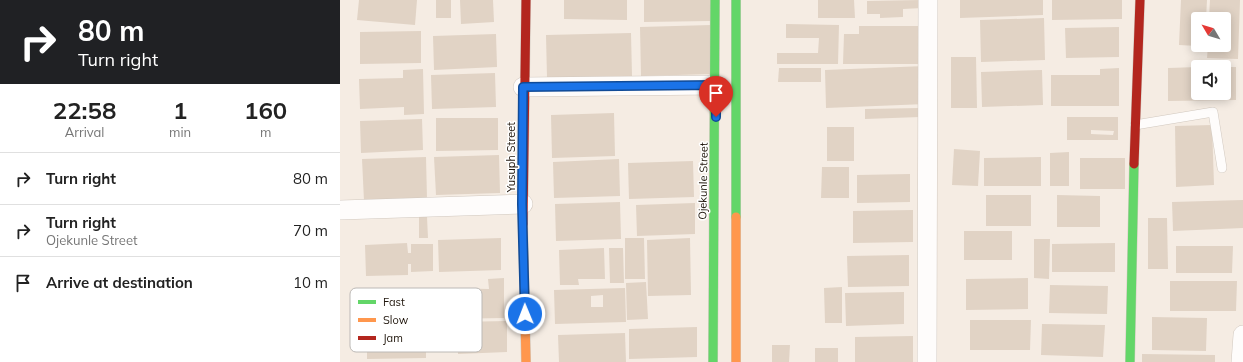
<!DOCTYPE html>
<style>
:root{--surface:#fff;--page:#f6f6f6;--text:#222;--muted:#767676;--line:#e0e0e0}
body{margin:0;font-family:Mulish,sans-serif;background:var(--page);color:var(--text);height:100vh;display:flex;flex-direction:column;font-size:15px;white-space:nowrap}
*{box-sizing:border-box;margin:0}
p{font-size:13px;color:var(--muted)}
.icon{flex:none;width:22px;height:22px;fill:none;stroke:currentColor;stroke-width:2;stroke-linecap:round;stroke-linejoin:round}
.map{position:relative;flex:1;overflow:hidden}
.drawer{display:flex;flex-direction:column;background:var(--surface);width:340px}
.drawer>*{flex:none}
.guide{background:#202124;color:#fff;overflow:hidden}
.needle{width:26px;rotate:308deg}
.fabs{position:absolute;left:851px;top:12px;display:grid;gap:8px}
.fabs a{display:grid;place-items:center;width:40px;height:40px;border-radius:4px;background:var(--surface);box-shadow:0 2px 10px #0003;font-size:20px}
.pin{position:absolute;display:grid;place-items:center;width:34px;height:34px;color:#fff;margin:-41px -17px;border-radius:50% 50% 50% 0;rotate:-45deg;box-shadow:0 0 4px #0007}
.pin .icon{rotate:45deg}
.me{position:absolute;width:44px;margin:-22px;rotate:359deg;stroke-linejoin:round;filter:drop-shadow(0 0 3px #0008)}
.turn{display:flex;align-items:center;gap:14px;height:84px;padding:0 12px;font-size:18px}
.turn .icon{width:52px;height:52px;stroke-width:2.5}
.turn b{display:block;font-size:28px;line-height:34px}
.eta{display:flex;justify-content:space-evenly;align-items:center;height:68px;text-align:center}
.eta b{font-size:24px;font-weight:700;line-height:28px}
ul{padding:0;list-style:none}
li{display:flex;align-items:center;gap:12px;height:52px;padding:0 12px;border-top:1px solid var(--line)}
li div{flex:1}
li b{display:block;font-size:15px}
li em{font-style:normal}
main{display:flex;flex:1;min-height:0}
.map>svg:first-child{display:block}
.building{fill:#e1d3c5;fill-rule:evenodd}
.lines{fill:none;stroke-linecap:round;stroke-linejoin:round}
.lane-casing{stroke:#d1c8bf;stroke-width:10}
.street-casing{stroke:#d1c8bf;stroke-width:20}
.fast-casing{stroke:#d1c8bf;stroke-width:10}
.slow-casing{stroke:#d1c8bf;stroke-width:10}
.jam-casing{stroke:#d1c8bf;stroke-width:10}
.lane{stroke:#fefcfb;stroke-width:9}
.street{stroke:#fefcfb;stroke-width:19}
.fast{stroke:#63d668;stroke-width:9}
.slow{stroke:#ff974d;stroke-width:9}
.jam{stroke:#b3261e;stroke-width:9}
.route-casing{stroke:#114b97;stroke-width:10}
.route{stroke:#1a73e8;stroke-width:7}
.labels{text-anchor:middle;stroke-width:3;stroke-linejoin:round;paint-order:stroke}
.street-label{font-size:11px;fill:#1f150b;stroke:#fff}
.key{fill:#fff;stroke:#bcb9b6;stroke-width:1}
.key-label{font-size:11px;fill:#1f150b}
</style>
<main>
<section class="drawer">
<div class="guide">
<div class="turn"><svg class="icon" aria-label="right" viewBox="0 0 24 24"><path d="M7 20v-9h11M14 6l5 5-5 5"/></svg><div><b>80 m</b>Turn right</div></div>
</div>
<div class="eta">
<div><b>22:58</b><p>Arrival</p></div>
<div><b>1</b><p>min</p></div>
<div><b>160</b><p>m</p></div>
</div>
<ul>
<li><svg class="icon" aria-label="right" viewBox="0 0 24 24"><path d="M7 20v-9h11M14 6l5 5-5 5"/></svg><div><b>Turn right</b></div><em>80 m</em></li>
<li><svg class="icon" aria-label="right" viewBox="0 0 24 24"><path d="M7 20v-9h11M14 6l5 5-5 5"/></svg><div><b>Turn right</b><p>Ojekunle Street</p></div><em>70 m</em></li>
<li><svg class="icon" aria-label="arrive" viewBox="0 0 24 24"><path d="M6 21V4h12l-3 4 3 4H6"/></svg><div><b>Arrive at destination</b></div><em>10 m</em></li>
</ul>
</section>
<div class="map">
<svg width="903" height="362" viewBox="0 0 903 362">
<rect width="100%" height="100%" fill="#f5ece3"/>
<!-- building -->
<g class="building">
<path d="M19,0H77L75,25L17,20Z"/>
<rect x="96" y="0" width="15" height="18"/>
<path d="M120,0H153L154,22L121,24Z"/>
<path d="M224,0H287V20L224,19Z"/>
<path d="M304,0H370V21L304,22Z"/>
<path d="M478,0H514L515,18H478Z"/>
<path d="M581,0L582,8L563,9V17L540,18V14H527V1Z"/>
<path d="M620,0H703V15L620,18Z"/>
<path d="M712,0H782V19L712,20Z"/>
<path d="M841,0H867L866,19H858V46L839,45Z"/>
<path d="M870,0H900L898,59L867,58L868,45H884V19H869Z"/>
<path d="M704,18L705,60L641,62L640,20Z"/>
<path d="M446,24L499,25L498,64H437V53H478L479,38H446Z"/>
<path d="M371,25L372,74L301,76L300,27Z"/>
<path d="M519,26H585V64H503L504,34H519Z"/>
<path d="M779,27V57L726,58L725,28Z"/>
<path d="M81,31V63L20,64V32Z"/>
<path d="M291,33L292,76L207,78L206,35Z"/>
<path d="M156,34L157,67L94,70L93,36Z"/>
<path d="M611,57H636L637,108H611Z"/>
<path d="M585,66L586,104L486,108L485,70Z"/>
<path d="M858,67V93H884V67H896V100L828,101V68Z"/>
<path d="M439,68H481V82H438Z"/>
<path d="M779,68V106H711V75H760V69Z"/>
<path d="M83,69L84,114L64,115V107L20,109L19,79L63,78V70Z"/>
<path d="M702,70L703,105L642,107L641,72Z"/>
<path d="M155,73L156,107L92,109L91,75Z"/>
<path d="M580,108V117L525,119V109Z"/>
<path d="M274,113L275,156L212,158L211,115Z"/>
<path d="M727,117H778V140H727ZM751,130L774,131L773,135L751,134Z"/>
<path d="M96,118H158V150L96,151Z"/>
<path d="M82,119L83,150L21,153L20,121Z"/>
<path d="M872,125L874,185L836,187L835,126Z"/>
<rect x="487" y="127" width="27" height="34"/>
<path d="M614,149L640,151L638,186L612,185Z"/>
<path d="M729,152V186H710V153Z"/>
<path d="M159,155L160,193L96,195L94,157Z"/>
<path d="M86,157L87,199L24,201L22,159Z"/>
<path d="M701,157V186H644V158Z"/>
<rect x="740" y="158" width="45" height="31"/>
<path d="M279,159L280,196L214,198L213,162Z"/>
<path d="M353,161L354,197L289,199L288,163Z"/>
<path d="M482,167H509V198H481Z"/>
<path d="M570,174V202L517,203V175Z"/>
<rect x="646" y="195" width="45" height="31"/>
<path d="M717,195L760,196V227H717Z"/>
<path d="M903,200V228L833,231L832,202Z"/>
<path d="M280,202L281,239L216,241L215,204Z"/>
<path d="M355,203V234L297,236L296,205Z"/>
<path d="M573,210V242L513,243V211Z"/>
<path d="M79,217H87L88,238H79Z"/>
<path d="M808,218H827L828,269H808Z"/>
<rect x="624" y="231" width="48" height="29"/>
<path d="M161,238V270L99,272L98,240Z"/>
<path d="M285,238H304L305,279H285Z"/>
<path d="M350,238L351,295L308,296L307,240Z"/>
<path d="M694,239H710L709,279L694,278Z"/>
<path d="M67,243L68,253H71V244H93V271L71,272V264H68V275L26,276L25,245Z"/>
<path d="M775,243V272H712V244Z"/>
<path d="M836,246H893L892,273H836Z"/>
<path d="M264,248L265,279H238L239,285H220L219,250Z"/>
<path d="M269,248H283L284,283H270Z"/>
<path d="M569,255V286L508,287L507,256Z"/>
<path d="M164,278V318L105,319L104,288L149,289L148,279Z"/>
<path d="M688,278V309L626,310V279Z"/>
<path d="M830,281H897L896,311H830Z"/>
<path d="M306,282L308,319L287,320L286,283Z"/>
<path d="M710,285L768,286L767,314L709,313Z"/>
<path d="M502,287V323H485L484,288Z"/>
<path d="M285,288L286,322L215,324L214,290ZM263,295V307H251V296Z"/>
<path d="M564,292V324L506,326L505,293Z"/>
<path d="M812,317L867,318L866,351L812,350Z"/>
<path d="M630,320H691L690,350H630Z"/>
<path d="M167,321V352L118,354L117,322Z"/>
<path d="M86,323V358L27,359V324Z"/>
<path d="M702,324L765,325L763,357L701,355Z"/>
<path d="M357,327V357L289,359V329Z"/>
<path d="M285,333L286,362H219L218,335Z"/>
<path d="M573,336V362H515V337Z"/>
<path d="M432,345H450L449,362H432Z"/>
<rect x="475" y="348" width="23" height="14"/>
<path d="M802,354L875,355V362H802Z"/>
</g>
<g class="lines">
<defs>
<path id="lane" d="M795,125L873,112L882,168"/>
<g id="street">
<path d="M183,87L376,85"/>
<path d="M0,210L183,204"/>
<path d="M587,362L588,0"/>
<path d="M901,362L903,335"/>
</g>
<g id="fast">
<path d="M396,0V217"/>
<path d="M373,362L375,0"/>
<path d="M790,362L794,164"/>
</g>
<g id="slow">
<path d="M396,217V362"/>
<path d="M183,224L186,362"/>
</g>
<g id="jam">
<path d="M794,164L800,0"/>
<path d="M183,224L186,0"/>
</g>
</defs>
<!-- lane casing -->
<use href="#lane" class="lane-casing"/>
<!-- street casing -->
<use href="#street" class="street-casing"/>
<!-- fast casing -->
<use href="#fast" class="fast-casing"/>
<!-- slow casing -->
<use href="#slow" class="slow-casing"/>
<!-- jam casing -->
<use href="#jam" class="jam-casing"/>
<!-- lane -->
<use href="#lane" class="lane"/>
<!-- street -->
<use href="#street" class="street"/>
<!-- fast -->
<use href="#fast" class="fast"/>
<!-- slow -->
<use href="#slow" class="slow"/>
<!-- jam -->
<use href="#jam" class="jam"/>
</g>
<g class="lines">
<defs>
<path id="route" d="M185,314L182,204L183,87L376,85V117"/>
</defs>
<!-- route casing -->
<use href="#route" class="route-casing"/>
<!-- route -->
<use href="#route" class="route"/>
</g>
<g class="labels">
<!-- street labels -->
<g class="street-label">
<text transform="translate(171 157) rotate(-90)" y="4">Yusuph Street</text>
<text transform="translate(363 181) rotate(-89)" y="4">Ojekunle Street</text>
</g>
</g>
<!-- legend -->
<rect x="10" y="288" width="132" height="64" rx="6" class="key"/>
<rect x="18" y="300" width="18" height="4" fill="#63d668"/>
<rect x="18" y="318" width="18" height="4" fill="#ff974d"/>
<rect x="18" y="336" width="18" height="4" fill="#b3261e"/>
<g class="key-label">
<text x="43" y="306">Fast</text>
<text x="43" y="324">Slow</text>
<text x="43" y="342">Jam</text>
</g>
</svg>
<div class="fabs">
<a><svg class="needle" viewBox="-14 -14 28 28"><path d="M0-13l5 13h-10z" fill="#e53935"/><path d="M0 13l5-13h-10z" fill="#767676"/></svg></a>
<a><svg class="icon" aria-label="sound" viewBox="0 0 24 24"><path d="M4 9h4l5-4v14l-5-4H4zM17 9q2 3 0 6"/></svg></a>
</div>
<div class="pin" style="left:376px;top:117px;background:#d93025"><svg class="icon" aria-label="arrive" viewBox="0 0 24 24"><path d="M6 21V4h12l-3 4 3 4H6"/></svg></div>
<svg class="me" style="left:185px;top:314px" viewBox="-20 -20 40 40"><circle r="17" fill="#1a73e8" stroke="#fff" stroke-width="3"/><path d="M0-11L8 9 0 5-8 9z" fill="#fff"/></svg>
</div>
</main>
